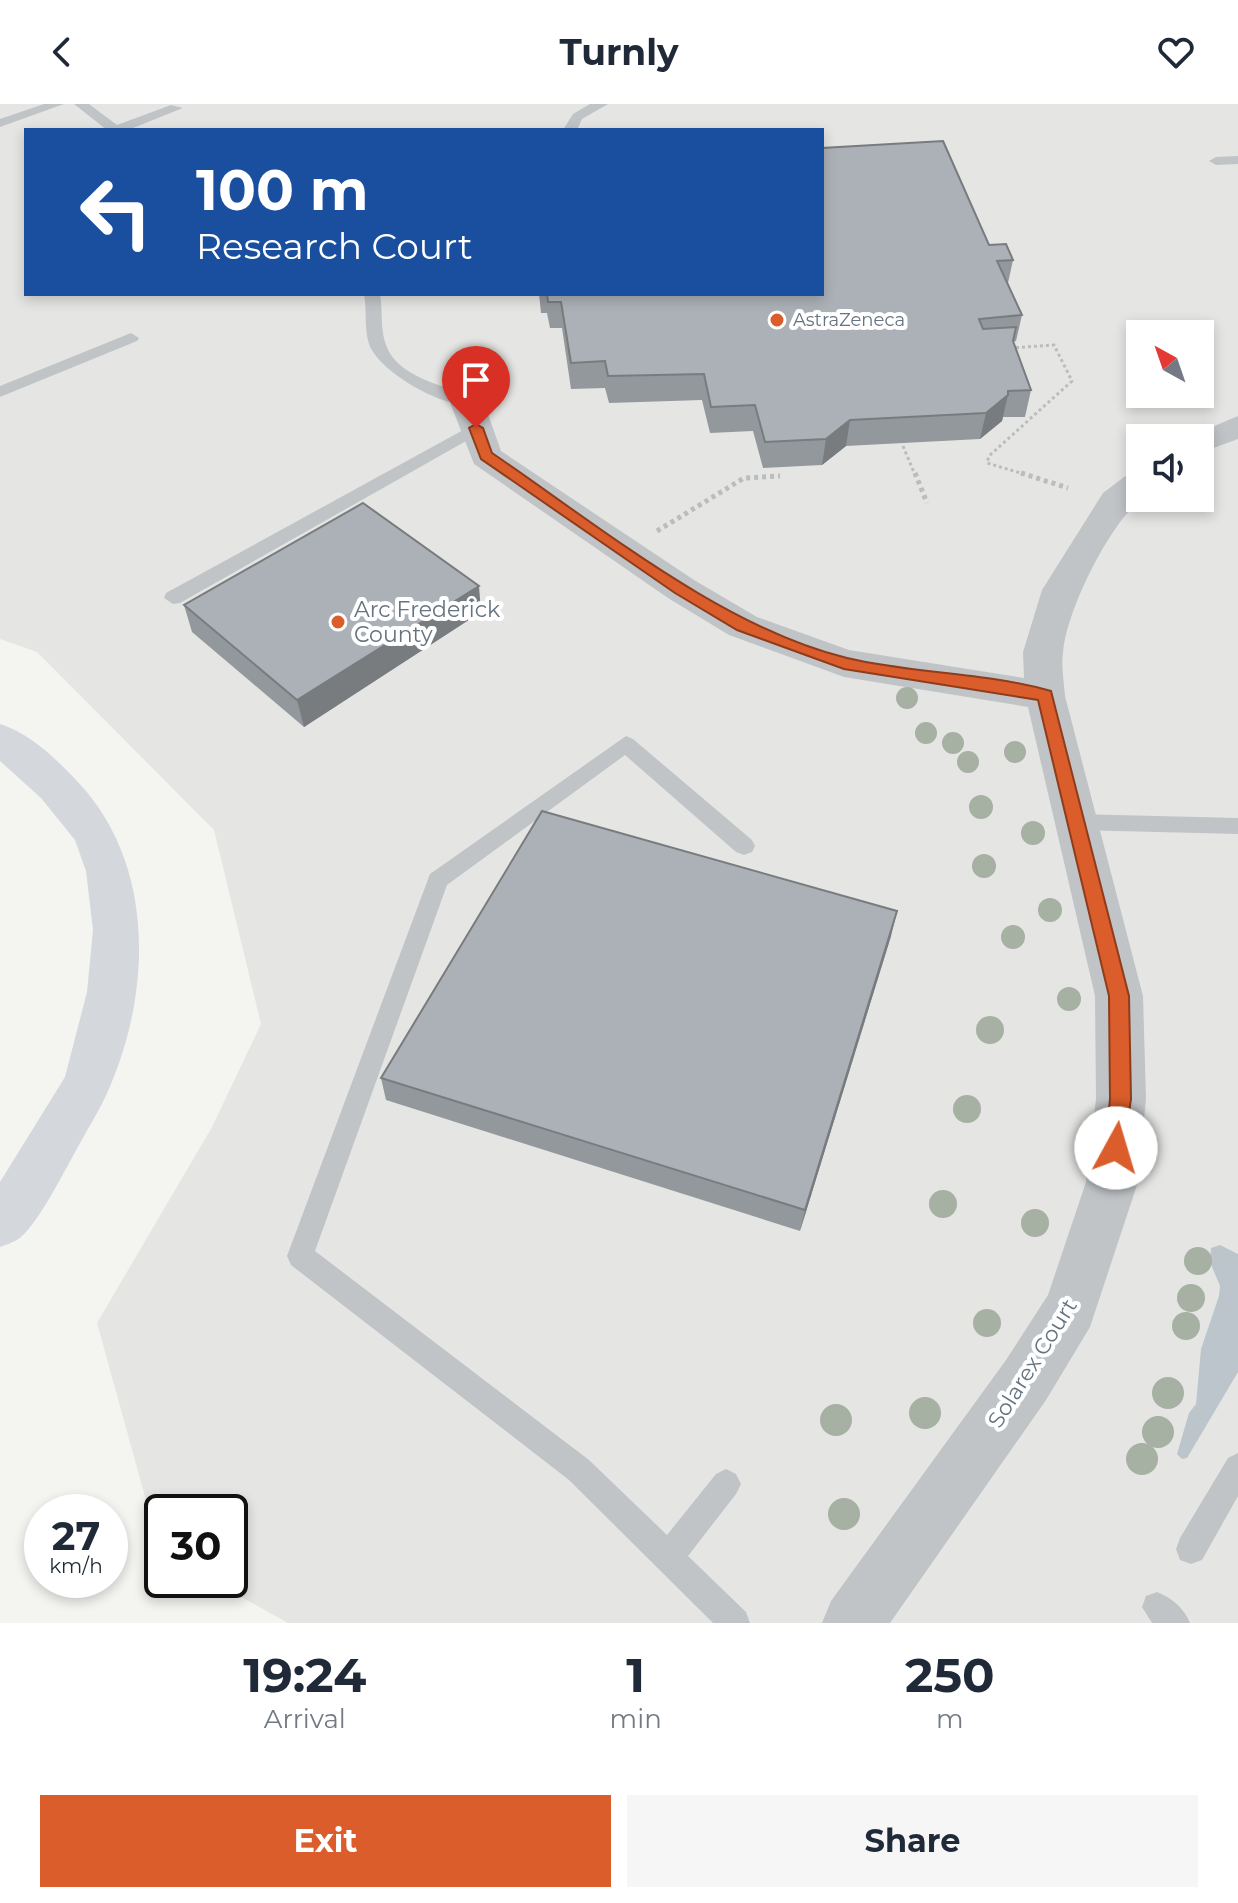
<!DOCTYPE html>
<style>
:root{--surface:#fff;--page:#f6f6f7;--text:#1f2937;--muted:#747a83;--accent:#da5d2b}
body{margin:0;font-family:Montserrat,sans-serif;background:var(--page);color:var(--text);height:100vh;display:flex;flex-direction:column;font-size:30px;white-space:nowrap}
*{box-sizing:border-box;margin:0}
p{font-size:26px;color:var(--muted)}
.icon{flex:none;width:44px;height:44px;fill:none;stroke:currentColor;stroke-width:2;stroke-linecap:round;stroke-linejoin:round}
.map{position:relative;height:1519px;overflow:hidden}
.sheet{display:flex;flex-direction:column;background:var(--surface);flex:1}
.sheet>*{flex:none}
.hud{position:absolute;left:24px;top:24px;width:800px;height:168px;border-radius:0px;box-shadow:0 4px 12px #0003;background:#1a4fa0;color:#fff;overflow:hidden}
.needle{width:52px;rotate:320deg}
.fabs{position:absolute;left:1126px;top:216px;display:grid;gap:16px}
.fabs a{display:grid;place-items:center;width:88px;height:88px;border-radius:0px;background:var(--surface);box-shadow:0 4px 12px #0003;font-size:40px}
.speed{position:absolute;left:24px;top:1390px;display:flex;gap:16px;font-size:40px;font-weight:700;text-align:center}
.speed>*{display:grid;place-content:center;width:104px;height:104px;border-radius:50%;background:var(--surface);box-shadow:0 4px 12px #0003;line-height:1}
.speed small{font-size:20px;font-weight:400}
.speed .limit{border:4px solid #111;border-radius:12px;background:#fff;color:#111}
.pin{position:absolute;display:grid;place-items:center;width:68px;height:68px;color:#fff;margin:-82px -34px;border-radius:50% 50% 50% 0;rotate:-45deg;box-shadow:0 0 8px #0007}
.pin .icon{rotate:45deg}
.me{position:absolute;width:88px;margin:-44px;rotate:6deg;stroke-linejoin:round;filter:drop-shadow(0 0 6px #0008)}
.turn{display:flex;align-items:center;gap:28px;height:168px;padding:0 40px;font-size:36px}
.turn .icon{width:104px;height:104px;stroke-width:2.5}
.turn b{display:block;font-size:56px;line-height:68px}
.eta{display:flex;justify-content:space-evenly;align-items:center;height:136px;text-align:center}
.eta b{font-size:48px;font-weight:700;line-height:56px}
.action{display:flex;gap:16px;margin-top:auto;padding:16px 40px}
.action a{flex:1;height:92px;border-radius:0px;background:var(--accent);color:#fff;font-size:32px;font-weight:700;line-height:92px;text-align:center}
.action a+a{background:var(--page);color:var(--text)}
header{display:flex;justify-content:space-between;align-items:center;height:104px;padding:0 40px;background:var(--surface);font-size:36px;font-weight:700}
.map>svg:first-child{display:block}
.built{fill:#e5e6e4;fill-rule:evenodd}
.water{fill:#bbc5cb}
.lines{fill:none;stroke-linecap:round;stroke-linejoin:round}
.path-far1{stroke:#babcbe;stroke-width:3;stroke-dasharray:3 3;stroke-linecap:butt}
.path{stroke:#babcbe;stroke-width:5;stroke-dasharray:4 4;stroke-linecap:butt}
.lane{fill:#c0c4c7;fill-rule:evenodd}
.street{fill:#c0c4c7;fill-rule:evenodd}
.highway{fill:#d4d8dc;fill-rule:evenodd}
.tree{fill:#a6b0a3}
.wall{fill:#93989d}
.shaded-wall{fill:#787c7f}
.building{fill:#abb1b6;stroke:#787c7f;stroke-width:2}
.route{fill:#da5d2b;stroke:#8e3c1c;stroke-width:2}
.poi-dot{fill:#da5d2b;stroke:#fff;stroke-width:3}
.labels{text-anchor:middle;stroke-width:8;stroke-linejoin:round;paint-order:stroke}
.far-poi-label{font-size:18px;fill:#657381;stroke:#fff;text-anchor:start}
.poi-label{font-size:22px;fill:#657381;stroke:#fff;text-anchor:start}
.street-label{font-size:22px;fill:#657381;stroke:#fff}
</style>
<header><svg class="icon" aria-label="back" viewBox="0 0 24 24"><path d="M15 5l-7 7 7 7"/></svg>Turnly<svg class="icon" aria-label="heart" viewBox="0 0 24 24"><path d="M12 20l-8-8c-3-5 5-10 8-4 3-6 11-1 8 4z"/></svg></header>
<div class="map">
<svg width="1238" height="1519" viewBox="0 0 1238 1519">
<rect width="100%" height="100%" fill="#f4f5f1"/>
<!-- built -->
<path class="built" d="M0,0H1238V1519H288L211,1476H230V1408H162L160,1447L97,1219L212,1023L261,920L214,726L37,548L0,535ZM26,26H822V190H26ZM1140,230H1200V290H1140ZM1140,334H1200V394H1140Z"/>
<!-- water -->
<path class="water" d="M1220,1141L1238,1150V1268L1187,1354L1182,1355L1177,1350L1189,1309L1196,1300L1201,1245L1219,1192L1220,1182L1210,1158L1211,1144Z"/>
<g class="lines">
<!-- path-far1 -->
<g class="path-far1">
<path d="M1010,244L1054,241L1072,277L989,352L987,359L1027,371"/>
<path d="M903,342L915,371"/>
</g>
<!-- path -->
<g class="path">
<path d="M915,369L927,399"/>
<path d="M1021,369L1068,384"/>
<path d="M657,427L744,374L780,372"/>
</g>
<!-- lane -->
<g class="lane">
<path d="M44,0H64L0,23V15Z"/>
<path d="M74,0H89L117,21L171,1L183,4L128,26H107Z"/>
<path d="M590,0H608L582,15L577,26H563L573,10Z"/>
<path d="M1238,52V60L1216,61L1209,57L1216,53Z"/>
<path d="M364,190H380C383,207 380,225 386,241C397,273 444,282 472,292L474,296L472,300C445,306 378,267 369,240C364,224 367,206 364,190Z"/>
<path d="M131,229L139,234L137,237L0,293V282Z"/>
<path d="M476,319L482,320L484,324L482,328L180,499L173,500L164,494L166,489Z"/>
<path d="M626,632L633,635L752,736L755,742L752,748L744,751L736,748L625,651L447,781L315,1147L589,1356L667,1431L716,1370L726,1365L736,1370L741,1380L736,1390L688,1452L746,1508L750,1519H713L569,1376L291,1161L287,1152L430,770Z"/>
<path d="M1075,710L1238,714V730L1075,726L1067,724L1064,718L1067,712Z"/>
<path d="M1238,1349V1392L1202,1456L1191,1460L1180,1456L1176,1445L1180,1434L1228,1354Z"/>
<path d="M1157,1488C1172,1494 1184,1504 1190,1519H1152L1142,1503L1146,1492Z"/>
</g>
<!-- street -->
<g class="street">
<path d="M466,286L478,289L483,296L501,347L694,476L757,513L849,546L1024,574L1023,548L1042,486L1103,389L1128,370L1140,367L1142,394C1109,421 1067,505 1063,548C1061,562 1064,578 1065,592L1143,892L1146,995L1138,1078L1090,1223L1046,1296L890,1519H822L831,1497L1006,1256L1048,1191L1086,1078L1096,995L1095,892L1028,603L844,573L729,531L668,494L474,360L449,296L454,289Z"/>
<path d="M1238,312V335L1200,349V334H1186Z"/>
</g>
<!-- highway -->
<path class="highway" d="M0,620C30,629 56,655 77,677C154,758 152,882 111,980C101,1005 86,1027 74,1050C63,1070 35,1125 17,1136C12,1139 5,1141 0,1143V1078L65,973L87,888L93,826L86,767L75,736L41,694L0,657Z"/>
</g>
<!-- trees -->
<g class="tree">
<circle cx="907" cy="594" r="11"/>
<circle cx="926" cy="629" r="11"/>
<circle cx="953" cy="639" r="11"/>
<circle cx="1015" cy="648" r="11"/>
<circle cx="968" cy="658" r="11"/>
<circle cx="981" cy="703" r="12"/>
<circle cx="1033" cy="729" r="12"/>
<circle cx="984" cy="762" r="12"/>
<circle cx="1050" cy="806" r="12"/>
<circle cx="1013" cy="833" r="12"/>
<circle cx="1069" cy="895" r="12"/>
<circle cx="990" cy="926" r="14"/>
<circle cx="967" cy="1005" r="14"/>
<circle cx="943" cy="1100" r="14"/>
<circle cx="1035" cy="1119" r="14"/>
<circle cx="1198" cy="1157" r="14"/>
<circle cx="1191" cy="1194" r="14"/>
<circle cx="987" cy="1219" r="14"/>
<circle cx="1186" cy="1222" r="14"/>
<circle cx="1168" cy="1289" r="16"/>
<circle cx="925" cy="1309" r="16"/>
<circle cx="836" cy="1316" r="16"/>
<circle cx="1158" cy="1328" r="16"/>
<circle cx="1142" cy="1355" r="16"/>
<circle cx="844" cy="1410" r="16"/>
</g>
<!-- wall -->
<g class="wall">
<path d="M989,141L1013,156L1008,179L1022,211L1016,237L1013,238L1031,286L1025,313H1003L1002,317L980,335L846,342L822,361L763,364L753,327L710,329L702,296L609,299L605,284L571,285L562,224H550L547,209H541L539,190H822Z"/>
<path d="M184,501L481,508L304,623L192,528Z"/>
<path d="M891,832L800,1127L386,996L381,974Z"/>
</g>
<!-- shaded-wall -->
<g class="shaded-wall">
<path d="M1008,291L1002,317L980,335L986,309Z"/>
<path d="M850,316L846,342L822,361L826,335Z"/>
<path d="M479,482L481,508L304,623L297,596Z"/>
<path d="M897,807L891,832L800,1127L805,1106Z"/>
</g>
<!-- building -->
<g class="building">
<path d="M943,37L989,141L1006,140L1013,156L997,157L1022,211L979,215L983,225L1016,223L1013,237L1031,286L1008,287V291L986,309L850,316L826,335L765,338L755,301L711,303L704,270L608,272L605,257L571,259L561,198H548L547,190H822V44Z"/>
<path d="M363,399L479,482L297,596L184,501Z"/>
<path d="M542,707L897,807L805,1106L381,974Z"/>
</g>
<!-- route -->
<path class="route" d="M476,320L483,324L492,349C598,421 723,524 847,554C914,570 985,568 1051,587L1129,892L1131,995L1123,1051L1116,1053L1108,1051L1105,1044L1110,995L1109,892L1038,596L844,565L737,526L675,489L481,355L469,324Z"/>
<!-- markers -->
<g class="poi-dot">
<circle cx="777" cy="216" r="8"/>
<circle cx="338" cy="518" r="8"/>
</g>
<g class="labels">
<!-- far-poi labels -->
<g class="far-poi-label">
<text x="793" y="222">AstraZeneca</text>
</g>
<!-- poi labels -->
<g class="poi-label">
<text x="354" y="513">Arc Frederick<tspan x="354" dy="25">County</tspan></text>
</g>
<!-- street labels -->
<g class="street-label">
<text transform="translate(1032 1259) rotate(-58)" y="8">Solarex Court</text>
</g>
</g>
</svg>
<div class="fabs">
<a><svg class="needle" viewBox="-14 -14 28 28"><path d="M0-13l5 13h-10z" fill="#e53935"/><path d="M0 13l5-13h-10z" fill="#747a83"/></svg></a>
<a><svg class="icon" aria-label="sound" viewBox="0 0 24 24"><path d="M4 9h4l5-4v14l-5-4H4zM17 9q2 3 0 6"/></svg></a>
</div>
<div class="speed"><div>27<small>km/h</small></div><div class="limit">30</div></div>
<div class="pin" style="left:476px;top:324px;background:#d93025"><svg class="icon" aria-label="arrive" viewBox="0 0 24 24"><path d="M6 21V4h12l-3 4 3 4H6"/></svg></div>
<svg class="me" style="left:1116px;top:1044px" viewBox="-20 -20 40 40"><circle r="19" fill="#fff"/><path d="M0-13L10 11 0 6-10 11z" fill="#da5d2b"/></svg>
<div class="hud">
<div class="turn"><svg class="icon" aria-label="left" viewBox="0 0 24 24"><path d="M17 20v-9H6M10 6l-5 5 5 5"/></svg><div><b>100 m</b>Research Court</div></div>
</div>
</div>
<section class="sheet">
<div class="eta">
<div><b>19:24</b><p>Arrival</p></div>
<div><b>1</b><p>min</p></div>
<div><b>250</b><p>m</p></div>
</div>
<div class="action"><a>Exit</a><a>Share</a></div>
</section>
